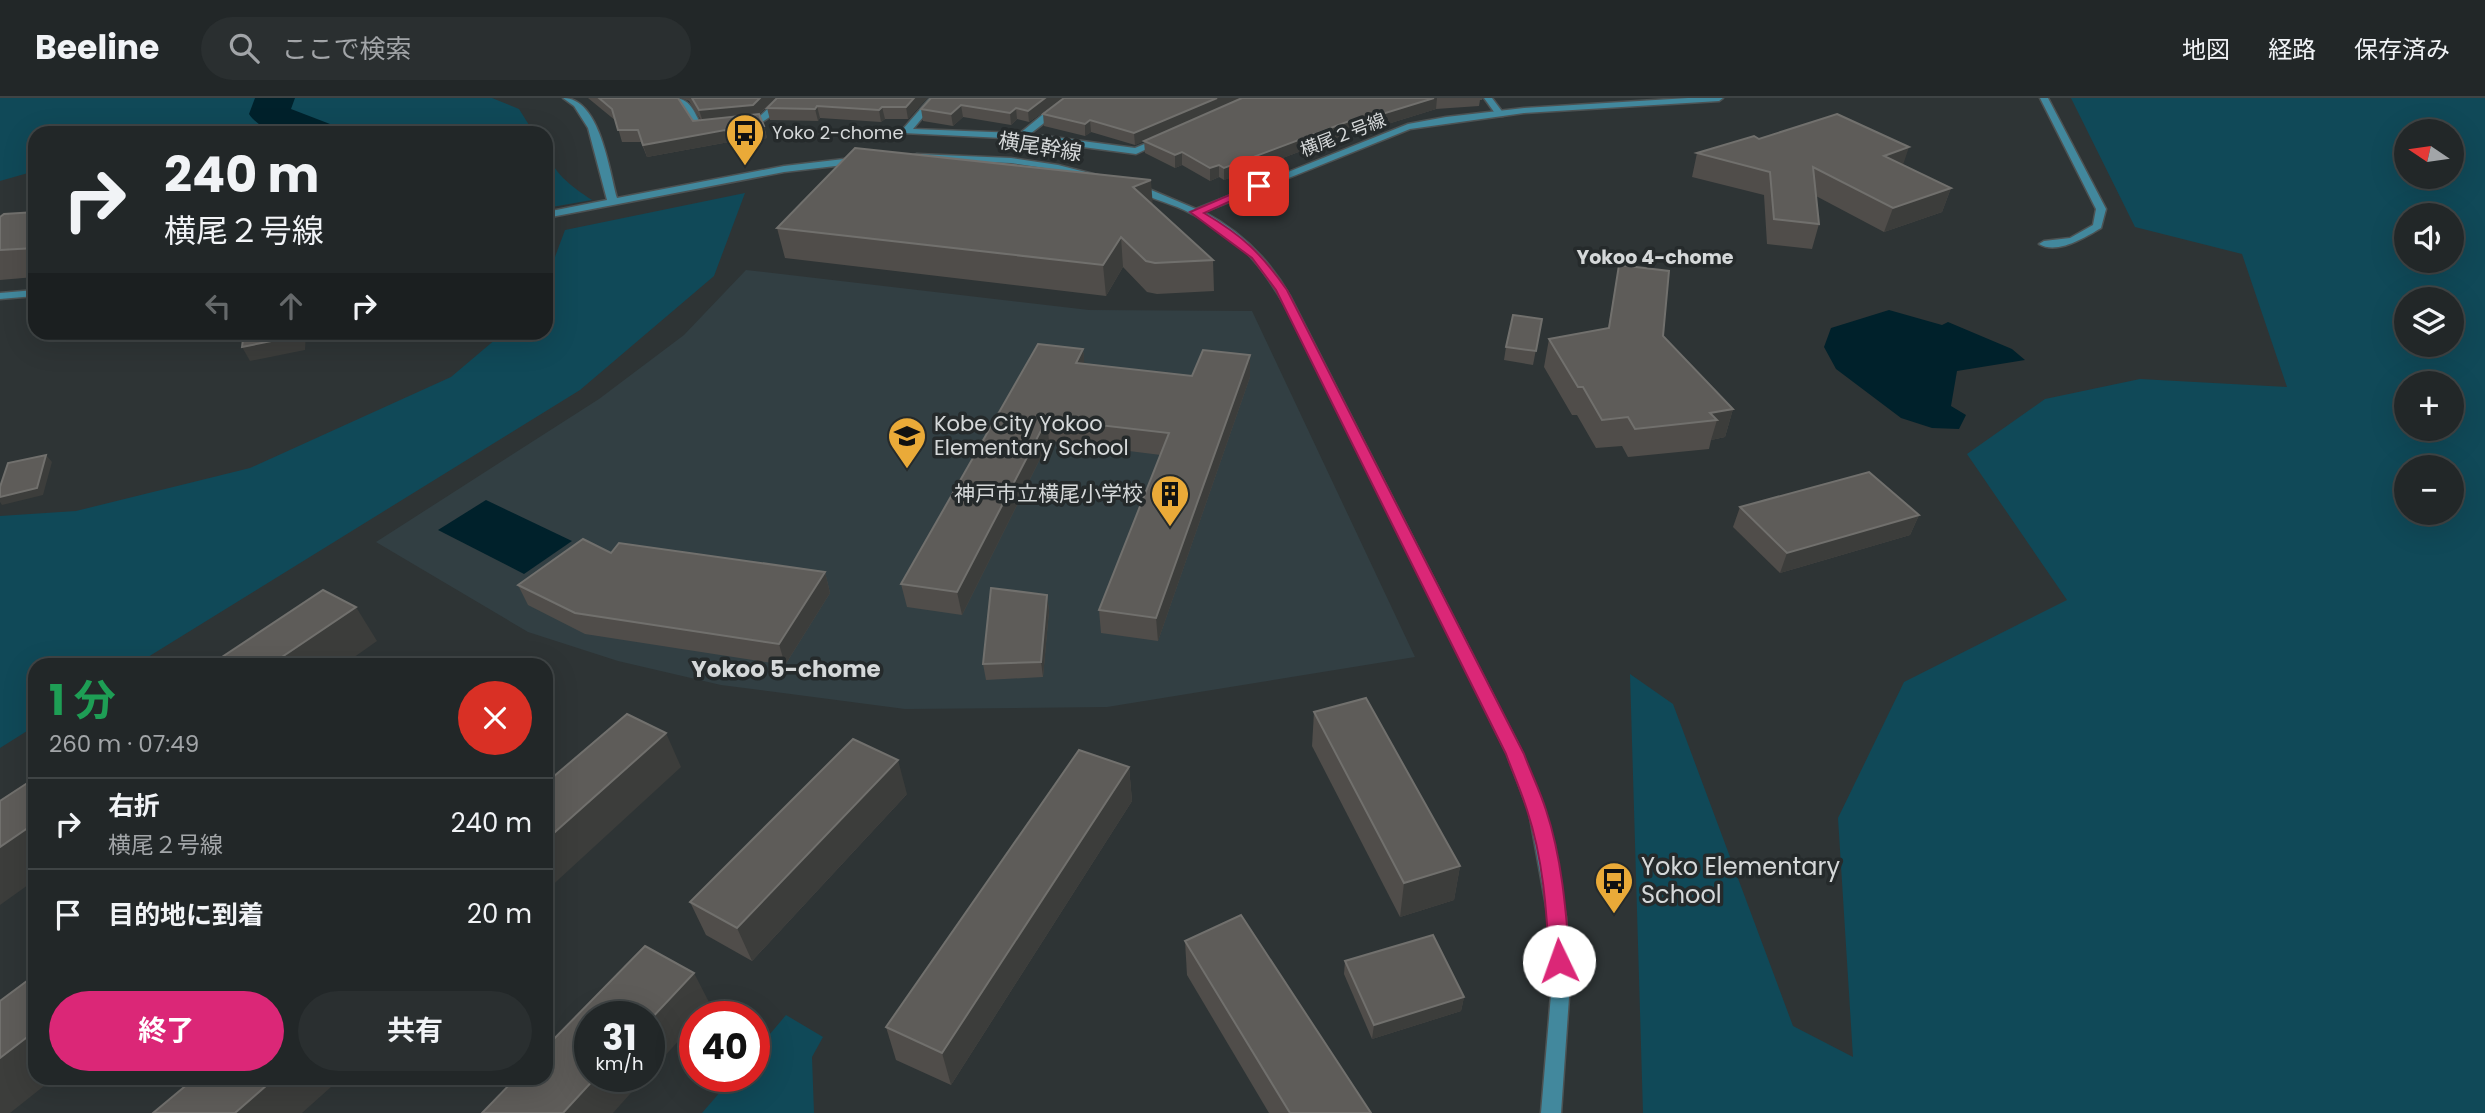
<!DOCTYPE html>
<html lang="ja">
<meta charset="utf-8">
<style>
:root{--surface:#222728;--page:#2a2f30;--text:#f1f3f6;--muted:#a2a5a8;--line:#3f4445;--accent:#db2777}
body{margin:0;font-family:Poppins,"Noto Sans JP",sans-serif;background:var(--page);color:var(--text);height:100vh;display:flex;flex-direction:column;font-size:26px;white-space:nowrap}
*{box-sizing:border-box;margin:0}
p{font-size:23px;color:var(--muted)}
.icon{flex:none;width:38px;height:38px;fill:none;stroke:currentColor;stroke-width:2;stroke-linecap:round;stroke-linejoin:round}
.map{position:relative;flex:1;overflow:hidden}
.details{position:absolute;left:28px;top:560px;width:525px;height:427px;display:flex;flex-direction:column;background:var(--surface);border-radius:21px;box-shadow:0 7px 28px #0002,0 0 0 2px var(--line)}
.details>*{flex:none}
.top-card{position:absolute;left:28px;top:28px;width:525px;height:214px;border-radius:21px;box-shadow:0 7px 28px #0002,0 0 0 2px var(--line);background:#222728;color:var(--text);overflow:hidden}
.needle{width:46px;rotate:283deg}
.fabs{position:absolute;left:2394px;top:21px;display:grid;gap:14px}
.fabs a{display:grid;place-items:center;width:70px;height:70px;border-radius:50%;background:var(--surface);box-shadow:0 7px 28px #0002,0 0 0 2px var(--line);font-size:35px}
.speed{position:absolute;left:574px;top:903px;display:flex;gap:14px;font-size:35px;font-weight:700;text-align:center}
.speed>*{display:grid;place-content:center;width:91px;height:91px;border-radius:50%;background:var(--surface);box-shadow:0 7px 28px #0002,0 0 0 2px var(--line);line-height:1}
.speed small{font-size:18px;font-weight:400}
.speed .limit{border:10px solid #d22;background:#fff;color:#111}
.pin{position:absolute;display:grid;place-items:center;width:60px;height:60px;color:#fff;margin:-30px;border-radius:14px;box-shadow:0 4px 10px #0006}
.me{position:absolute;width:77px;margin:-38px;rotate:357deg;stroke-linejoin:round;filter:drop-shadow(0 0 5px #0008)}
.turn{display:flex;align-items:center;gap:24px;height:147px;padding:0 21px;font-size:32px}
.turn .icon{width:91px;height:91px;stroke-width:2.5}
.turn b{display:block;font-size:49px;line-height:60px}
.lanes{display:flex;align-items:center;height:66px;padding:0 21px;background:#0003;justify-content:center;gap:35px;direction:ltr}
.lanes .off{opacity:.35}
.round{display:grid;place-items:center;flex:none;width:74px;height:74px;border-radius:37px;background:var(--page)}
.headline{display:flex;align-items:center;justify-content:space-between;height:119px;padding:0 21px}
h1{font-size:42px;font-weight:700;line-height:52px;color:#1e9e55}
.button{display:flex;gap:14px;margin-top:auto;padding:14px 21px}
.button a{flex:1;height:80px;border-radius:42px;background:var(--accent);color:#fff;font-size:28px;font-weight:700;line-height:80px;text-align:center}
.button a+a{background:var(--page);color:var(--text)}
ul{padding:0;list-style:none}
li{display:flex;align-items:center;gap:21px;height:91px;padding:0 21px;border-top:2px solid var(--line)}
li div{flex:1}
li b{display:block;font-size:26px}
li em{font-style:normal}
header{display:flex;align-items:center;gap:42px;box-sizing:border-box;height:98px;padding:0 35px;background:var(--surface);border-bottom:2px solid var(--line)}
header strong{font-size:33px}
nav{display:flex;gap:38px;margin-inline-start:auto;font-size:24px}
.search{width:490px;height:63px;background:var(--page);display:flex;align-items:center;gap:18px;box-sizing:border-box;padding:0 24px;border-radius:38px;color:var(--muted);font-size:26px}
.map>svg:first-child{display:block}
.built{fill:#323f43}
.green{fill:#104958;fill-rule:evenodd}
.water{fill:#00212b}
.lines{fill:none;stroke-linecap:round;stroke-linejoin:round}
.river{fill:#00212b;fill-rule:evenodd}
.minor-casing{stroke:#4c5253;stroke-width:3}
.tertiary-casing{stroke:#4c5253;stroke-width:3}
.minor{fill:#42889d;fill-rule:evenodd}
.tertiary{fill:#42889d;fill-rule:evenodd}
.wall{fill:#504d4a}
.shaded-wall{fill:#3c3d3b}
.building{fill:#5e5c59;stroke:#71706d;stroke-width:2}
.route{fill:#db2777;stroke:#8e194d;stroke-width:2}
.labels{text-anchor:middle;stroke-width:7;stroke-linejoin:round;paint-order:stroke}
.far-poi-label{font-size:18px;fill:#d5d8d9;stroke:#252a2b;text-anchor:start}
.far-street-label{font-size:18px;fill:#d5d8d9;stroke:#252a2b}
.far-neighbourhood-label{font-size:19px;font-weight:bold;fill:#d5d8d9;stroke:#252a2b}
.street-label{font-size:21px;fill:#d5d8d9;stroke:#252a2b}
.poi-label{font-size:21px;fill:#d5d8d9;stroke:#252a2b;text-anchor:start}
.neighbourhood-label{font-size:23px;font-weight:bold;fill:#d5d8d9;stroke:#252a2b}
.near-poi-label{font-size:24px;fill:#d5d8d9;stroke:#252a2b;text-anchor:start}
</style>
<header>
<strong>Beeline</strong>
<div class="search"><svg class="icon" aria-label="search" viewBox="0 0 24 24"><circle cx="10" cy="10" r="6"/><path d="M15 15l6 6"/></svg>ここで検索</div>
<nav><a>地図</a><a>経路</a><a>保存済み</a></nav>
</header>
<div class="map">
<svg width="2485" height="1015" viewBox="0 0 2485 1015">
<rect width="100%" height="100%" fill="#2e3435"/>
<!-- built -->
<path class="built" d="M746,172L1089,212L1252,213L1415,559L1107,609L905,611L721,587L618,563L528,534L376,444L599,301L684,237Z"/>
<!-- green -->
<g class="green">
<path d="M0,0H492L519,11L534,35H35V73L0,83Z"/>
<path d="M2071,0H2485V1015H1643L1630,576L1673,606L1793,928L1853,959L1838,720L1904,584L2067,502L1967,356L2045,301L2140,281L2287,289L2242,156L2135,129ZM2452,33V79H2406V33ZM2406,117H2452V163H2406ZM2406,201H2452V247H2406ZM2452,285V331H2406V285ZM2452,369V415H2406V369Z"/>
<path d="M546,50C552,75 571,88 592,102L546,110Z"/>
<path d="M745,95L714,178L580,292L135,567H35V628L0,650V418L76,413L250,370L451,279L503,235L546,234V183L565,132Z"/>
<path d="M786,917L823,939L812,959L814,1015H702L734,978H754V955Z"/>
</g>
<!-- water -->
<g class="water">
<path d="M1889,212L1942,227L1948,224L2012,251L2025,262L1957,273L1951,308L1966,317L1959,331L1932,330L1901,320L1836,271L1824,249L1831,230Z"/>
<path d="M486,402L572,443L524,476L438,432Z"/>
</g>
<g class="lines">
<!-- river -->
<path class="river" d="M255,0H295L291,11L330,26L336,35C308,35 267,42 249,16Z"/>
<defs>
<g id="minor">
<path d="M673,0C690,0 694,13 701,27H712V31L695,32L682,8Z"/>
<path d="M779,0H788C776,14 758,35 739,25L757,21Z"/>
<path d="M930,0H939L913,31L1020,35C1040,20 1057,0 1083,0L1067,7L1030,36L1135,50L1159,40L1166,42L1136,56L1022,41L903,35V31Z"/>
<path d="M1484,0H1492L1504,16L1503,18H1497Z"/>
<path d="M2040,0H2048L2106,111L2101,130C2086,139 2057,157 2039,146L2044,143L2070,140L2093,127L2096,111Z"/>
</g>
<g id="tertiary">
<path d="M563,0C600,0 609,72 617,100L784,68L861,59L866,62L861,65L784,74L546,120V114L607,102L588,30L574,8Z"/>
<path d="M1688,0H1723L1719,3L1524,15L1410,31L1204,114C1242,134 1269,161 1290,198L1523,656L1545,714L1566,819L1570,885L1561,1015H1541L1552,885L1548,819L1529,714L1507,656L1298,231C1267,173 1245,141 1184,112C1167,104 1144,99 1129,88L1137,86L1196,111L1408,26L1446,19L1524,10Z"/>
<path d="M917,56L1011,60L1058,67L1109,80L1104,83L1058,72L1011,65L914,61V57Z"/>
<path d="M35,192V198L0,201V195Z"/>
</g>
</defs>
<!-- minor casing -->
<use href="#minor" class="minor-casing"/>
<!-- tertiary casing -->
<use href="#tertiary" class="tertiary-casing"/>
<!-- minor -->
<use href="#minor" class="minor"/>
<!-- tertiary -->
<use href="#tertiary" class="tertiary"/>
</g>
<!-- wall -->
<g class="wall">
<path d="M588,0H678L693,23L701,22L689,3L681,0H776L759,16L764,28L767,40L730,47L729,44L647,59L641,44H622L616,23Z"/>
<path d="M777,0H927L908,21H885L881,24L820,20L818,23L770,22L767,10Z"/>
<path d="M931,0H1483L1482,2H1480L1479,8L1436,11L1352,37L1349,35L1224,82L1219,79L1210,83L1182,67L1175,70L1145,55L1144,43L1135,47L1091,34L1085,38L1044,28L1043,16L1059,4L1056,5L1029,24L1017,21L1011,27L963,19L953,28L923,23L921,11Z"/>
<path d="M1759,41L1903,67L1951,90L1942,114L1884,134L1816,98L1819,126L1812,151L1767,146L1764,97L1692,79L1697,55Z"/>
<path d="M1153,107L1213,162L1214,193L1157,196L1147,194L1123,169L1106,198L785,160L777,130Z"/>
<path d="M35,114V179L0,182V119Z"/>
<path d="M1619,167L1663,238L1733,311L1725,339L1711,342L1709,351L1628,359L1622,348L1596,350L1577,317H1572L1544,269L1549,241L1608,231Z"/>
<path d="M1542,221L1533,267L1504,262L1506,249Z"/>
<path d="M1083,251L1084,266L1192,278L1250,279L1158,543L1101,535L1099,512L1161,357L1049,343L962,517L907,509L901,486Z"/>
<path d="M1740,409L1919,417L1910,437L1780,475L1733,429Z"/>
<path d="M611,455L825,474L830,495L785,567L585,536L528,507L518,487Z"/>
<path d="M1047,497L1049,513L1043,579L986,582L983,566Z"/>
<path d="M1314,614L1460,768L1454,802L1400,819L1312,648Z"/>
<path d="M1129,669L1132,703L951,987L896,962L886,929Z"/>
<path d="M907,696L752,863L706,837L690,804Z"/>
<path d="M1185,843L1371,1015H1269L1187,877Z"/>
<path d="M1345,863L1464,899L1461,913L1372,941L1344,876Z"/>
</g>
<!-- shaded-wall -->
<g class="shaded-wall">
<path d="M760,0H776L756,18L703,24L699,12Z"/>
<path d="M914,0H927L908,21L906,9Z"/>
<path d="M1045,0H1073L1056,5L1029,24L1028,13Z"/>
<path d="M1217,0H1244L1135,47L1134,35Z"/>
<path d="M1434,0H1437L1436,11L1352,37L1353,25Z"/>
<path d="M961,7L963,19L953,28L951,16Z"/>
<path d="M817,8L820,20L818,23L815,11Z"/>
<path d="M882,9L885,21L881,24L879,12Z"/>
<path d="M1016,10L1017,21L1011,27L1010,15Z"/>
<path d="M1090,22L1091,34L1085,38V26Z"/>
<path d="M1349,23V35L1224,82V70Z"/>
<path d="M764,28L767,40L730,47L727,35Z"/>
<path d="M725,32L729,44L647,59L643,47Z"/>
<path d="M1909,49L1901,73L1884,58Z"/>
<path d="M1182,54V67L1175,70V57Z"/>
<path d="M1219,67V79L1210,83V70Z"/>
<path d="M1151,82L1153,111L1133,89Z"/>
<path d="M1951,90L1942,114L1884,134L1893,110Z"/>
<path d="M1121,139L1123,169L1106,198L1103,167Z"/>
<path d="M298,234H306L305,252L250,263L242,249Z"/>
<path d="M1083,251L1085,273L1076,265Z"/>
<path d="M1250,257V279L1158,543L1156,520Z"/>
<path d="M1733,311L1725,339L1711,342L1717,322L1710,315Z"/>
<path d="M1047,321L1049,343L962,517L957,494Z"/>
<path d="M46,357L52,364L43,397L2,407L0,404V399Z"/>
<path d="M1919,417L1910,437L1780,475L1787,455Z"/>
<path d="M825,474L830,495L785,567L779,546Z"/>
<path d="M1047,497L1049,513L1043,579L1041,564Z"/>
<path d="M356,509L377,543L343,567H270Z"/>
<path d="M666,635L681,669L546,793V742Z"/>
<path d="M898,662L907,696L752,863L737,830Z"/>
<path d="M1129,669L1132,703L951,987L942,955Z"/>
<path d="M35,725V782L0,807V749Z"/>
<path d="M1460,768L1454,802L1400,819L1404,785Z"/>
<path d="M694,875L711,908L701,919H695V925L649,975V923Z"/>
<path d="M1464,899L1461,913L1372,941L1374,927Z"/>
<path d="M35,933V980H54L10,1015H0V960Z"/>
<path d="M597,978H646L613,1015H563Z"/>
<path d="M275,980H341L302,1015H235Z"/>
</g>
<!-- building -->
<g class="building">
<path d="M599,0H678L693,23L759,16L764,28L727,35L725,32L643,47L638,32H618L612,11Z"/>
<path d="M692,0H760L753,7L699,12Z"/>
<path d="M777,0H914L906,9H882L879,12L817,8L815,11L767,10Z"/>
<path d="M931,0H1045L1028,13L1016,10L1010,15L961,7L951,16L921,11Z"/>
<path d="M1064,0H1217L1134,35L1090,22L1085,26L1043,16Z"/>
<path d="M1242,0H1434L1353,25L1349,23L1224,70L1219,67L1210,70L1182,54L1175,57L1144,43Z"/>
<path d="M1837,16L1909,49L1884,58L1951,90L1893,110L1813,69L1819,126L1774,121L1770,74L1697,55L1754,38L1759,41Z"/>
<path d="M855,50L1151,82L1133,89L1213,162L1155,165L1146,163L1121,139L1103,167L777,130Z"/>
<path d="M35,114V150L0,152V119L4,116Z"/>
<path d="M1619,167L1669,173L1663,238L1733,311L1710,315L1717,322L1635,331L1628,319L1602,322L1583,289H1578L1549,241L1609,230Z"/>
<path d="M1513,217L1542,221L1536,253L1506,249Z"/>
<path d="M244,234H298L297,238L242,249Z"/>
<path d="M1038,246L1083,251L1076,265L1192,278L1203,252L1250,257L1156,520L1099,512L1169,335L1047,321L957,494L901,486Z"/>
<path d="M46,357L37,390L0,399V389L8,365Z"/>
<path d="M1869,374L1919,417L1787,455L1740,409Z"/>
<path d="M583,441L611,455L619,445L825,474L779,546L575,515L518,487Z"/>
<path d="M991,490L1047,497L1041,564L983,566Z"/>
<path d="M323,492L356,509L270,567H210Z"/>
<path d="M461,561L472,567H453Z"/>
<path d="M1366,600L1460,768L1404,785L1314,614Z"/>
<path d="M627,616L666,635L546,742V685Z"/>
<path d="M853,641L898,662L737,830L690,804Z"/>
<path d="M1079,652L1129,669L942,955L886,929Z"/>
<path d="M35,680V725L0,749V703Z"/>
<path d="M1241,817L1371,1015H1290L1185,843Z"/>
<path d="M1433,837L1464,899L1374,927L1345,863Z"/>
<path d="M645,848L694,875L649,923V919H590V978H597L563,1015H482L516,980H546V949Z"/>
<path d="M35,877V933L0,960V903Z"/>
<path d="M195,980H275L235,1015H153Z"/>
</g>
<!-- route -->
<path class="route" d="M1255,86L1264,88L1204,115C1243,138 1261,155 1287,192L1524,656C1531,675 1540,693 1546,712C1562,760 1566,813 1570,863L1567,869L1559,872L1552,869L1549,863C1547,814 1543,760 1527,712C1521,693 1513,675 1506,656L1276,192L1252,160L1190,114Z"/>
<!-- icons -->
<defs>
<symbol id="bus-pin" viewBox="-11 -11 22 30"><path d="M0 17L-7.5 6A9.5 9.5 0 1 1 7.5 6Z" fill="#eaaa38" stroke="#252a2b"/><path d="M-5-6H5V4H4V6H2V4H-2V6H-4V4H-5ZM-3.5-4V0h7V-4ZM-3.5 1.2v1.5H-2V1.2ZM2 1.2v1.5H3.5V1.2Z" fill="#111"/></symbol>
<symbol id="school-pin" viewBox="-11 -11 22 30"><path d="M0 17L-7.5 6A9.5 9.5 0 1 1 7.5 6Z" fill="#eaaa38" stroke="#252a2b"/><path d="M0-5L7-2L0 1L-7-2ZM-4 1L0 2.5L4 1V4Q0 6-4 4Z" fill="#111"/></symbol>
<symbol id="building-pin" viewBox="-11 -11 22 30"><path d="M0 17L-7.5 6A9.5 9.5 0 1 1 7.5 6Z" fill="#eaaa38" stroke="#252a2b"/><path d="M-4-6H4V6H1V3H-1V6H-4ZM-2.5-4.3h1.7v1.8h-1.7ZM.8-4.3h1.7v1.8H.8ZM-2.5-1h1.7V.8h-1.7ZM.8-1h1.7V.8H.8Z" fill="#111"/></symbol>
</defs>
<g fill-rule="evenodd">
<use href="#bus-pin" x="723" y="13" width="44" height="60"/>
<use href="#school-pin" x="885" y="316" width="44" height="60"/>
<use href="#building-pin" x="1148" y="374" width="44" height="60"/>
<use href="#bus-pin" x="1592" y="761" width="44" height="60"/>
</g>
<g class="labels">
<!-- far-poi labels -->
<g class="far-poi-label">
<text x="772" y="41">Yoko 2-chome</text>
</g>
<!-- far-street labels -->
<g class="far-street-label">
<text transform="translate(1343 37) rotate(-21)" y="6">横尾２号線</text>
</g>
<!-- far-neighbourhood labels -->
<g class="far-neighbourhood-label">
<text x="1655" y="166">Yokoo 4-chome</text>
</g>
<!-- street labels -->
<g class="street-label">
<text transform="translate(1040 49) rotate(9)" y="7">横尾幹線</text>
</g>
<!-- poi labels -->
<g class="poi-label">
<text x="934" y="333">Kobe City Yokoo<tspan x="934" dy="24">Elementary School</tspan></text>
<text x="1143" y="403" text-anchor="end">神戸市立横尾小学校</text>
</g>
<!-- neighbourhood labels -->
<g class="neighbourhood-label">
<text x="786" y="579">Yokoo 5-chome</text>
</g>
<!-- near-poi labels -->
<g class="near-poi-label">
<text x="1641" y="777">Yoko Elementary<tspan x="1641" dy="28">School</tspan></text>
</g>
</g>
</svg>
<div class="fabs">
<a><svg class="needle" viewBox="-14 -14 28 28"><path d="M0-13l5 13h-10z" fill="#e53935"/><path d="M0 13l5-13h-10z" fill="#a2a5a8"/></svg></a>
<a><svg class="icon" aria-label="sound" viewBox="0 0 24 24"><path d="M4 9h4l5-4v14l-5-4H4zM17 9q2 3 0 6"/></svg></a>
<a><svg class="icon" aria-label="layers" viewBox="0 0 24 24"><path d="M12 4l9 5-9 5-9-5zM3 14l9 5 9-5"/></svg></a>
<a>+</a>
<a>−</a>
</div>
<div class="speed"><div>31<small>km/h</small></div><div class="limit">40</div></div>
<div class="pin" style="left:1259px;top:88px;background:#d93025"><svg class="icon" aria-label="arrive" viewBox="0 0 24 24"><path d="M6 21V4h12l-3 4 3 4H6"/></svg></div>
<svg class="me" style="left:1559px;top:863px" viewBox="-20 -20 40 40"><circle r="19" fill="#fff"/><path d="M0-13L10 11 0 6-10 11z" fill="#db2777"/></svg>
<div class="top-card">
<div class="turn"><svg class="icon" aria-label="right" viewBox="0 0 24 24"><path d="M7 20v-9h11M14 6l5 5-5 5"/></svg><div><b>240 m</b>横尾２号線</div></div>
<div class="lanes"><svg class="icon off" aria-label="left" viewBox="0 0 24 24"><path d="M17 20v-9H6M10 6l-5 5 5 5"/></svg><svg class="icon off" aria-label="ahead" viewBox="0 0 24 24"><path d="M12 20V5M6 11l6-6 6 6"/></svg><svg class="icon" aria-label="right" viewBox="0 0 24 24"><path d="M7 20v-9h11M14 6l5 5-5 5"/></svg></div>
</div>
<section class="details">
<div class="headline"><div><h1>1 分</h1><p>260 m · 07:49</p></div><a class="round" style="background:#d93025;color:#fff"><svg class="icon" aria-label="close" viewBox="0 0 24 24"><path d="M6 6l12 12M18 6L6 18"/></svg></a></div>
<ul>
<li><svg class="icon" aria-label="right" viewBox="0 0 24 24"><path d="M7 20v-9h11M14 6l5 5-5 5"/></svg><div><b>右折</b><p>横尾２号線</p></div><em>240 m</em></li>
<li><svg class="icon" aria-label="arrive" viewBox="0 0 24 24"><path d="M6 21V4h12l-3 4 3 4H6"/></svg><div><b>目的地に到着</b></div><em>20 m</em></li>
</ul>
<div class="button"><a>終了</a><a>共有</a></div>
</section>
</div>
